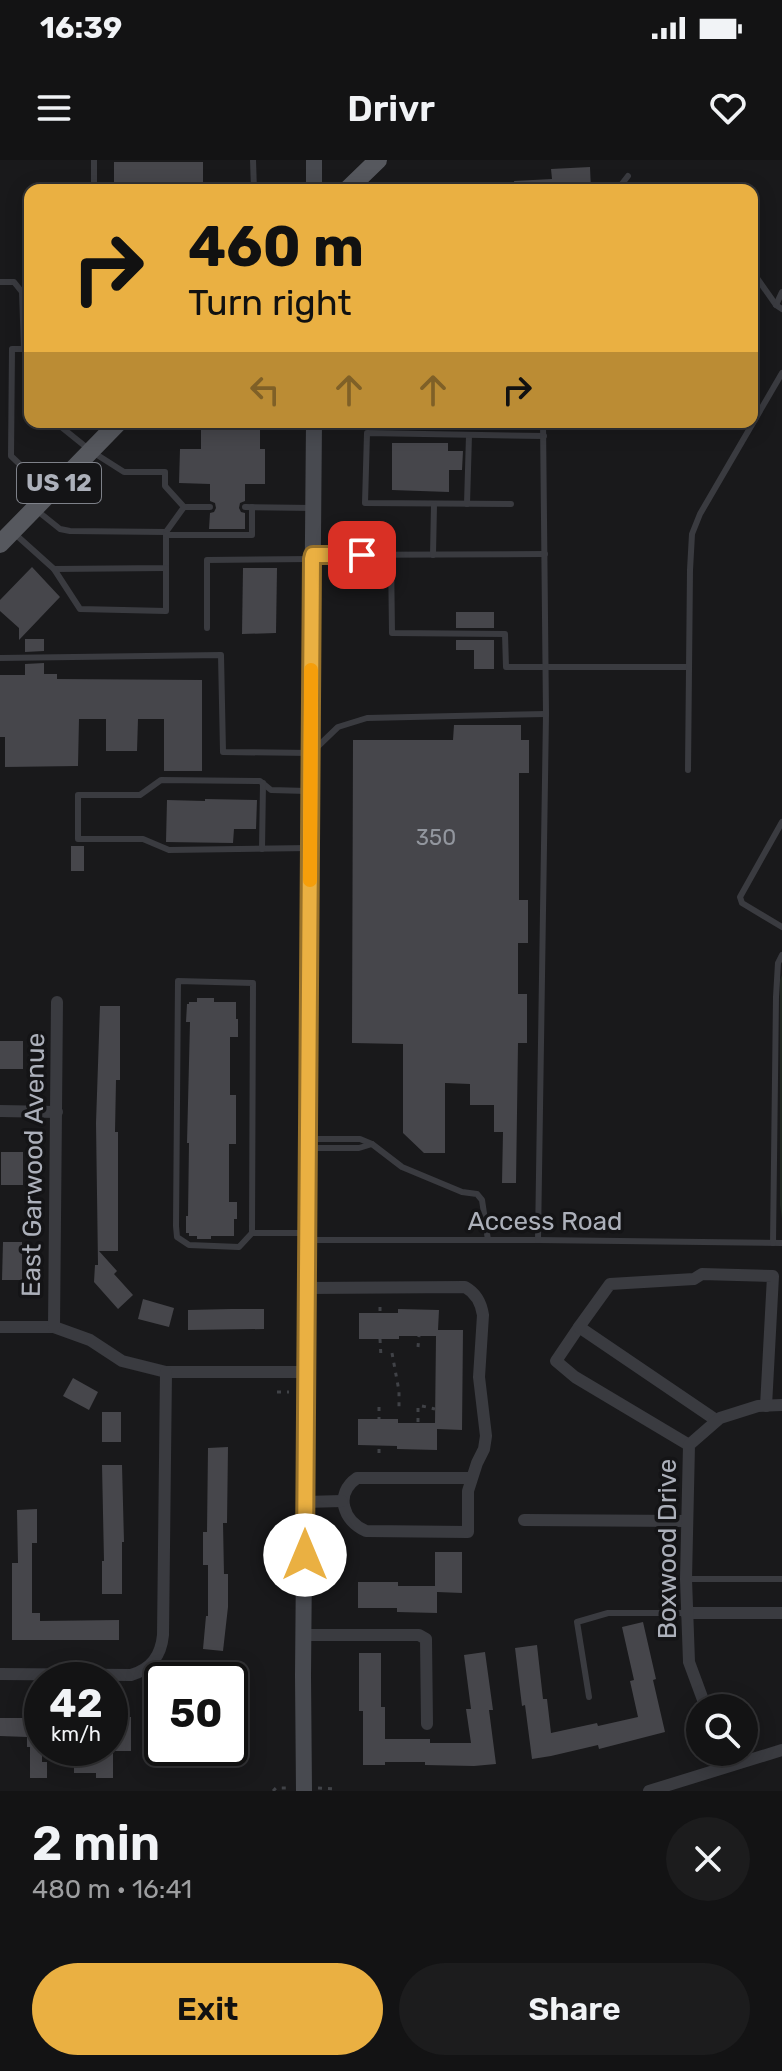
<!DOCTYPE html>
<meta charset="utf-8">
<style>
:root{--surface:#131314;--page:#1c1c1d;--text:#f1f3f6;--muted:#9d9ea0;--line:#323234;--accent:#eab042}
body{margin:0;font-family:Rubik,sans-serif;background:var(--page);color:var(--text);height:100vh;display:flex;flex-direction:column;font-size:30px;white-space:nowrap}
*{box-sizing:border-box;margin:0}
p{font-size:26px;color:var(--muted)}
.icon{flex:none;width:44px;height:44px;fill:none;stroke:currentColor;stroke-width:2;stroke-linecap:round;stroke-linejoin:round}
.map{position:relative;height:1631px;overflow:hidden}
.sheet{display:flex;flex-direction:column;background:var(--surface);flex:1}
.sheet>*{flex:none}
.top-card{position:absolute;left:24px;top:24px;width:734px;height:244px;border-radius:16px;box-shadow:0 4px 20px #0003,0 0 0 2px var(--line);background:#eab042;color:#111;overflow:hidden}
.controls{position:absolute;left:686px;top:1534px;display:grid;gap:16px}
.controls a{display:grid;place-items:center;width:72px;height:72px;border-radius:50%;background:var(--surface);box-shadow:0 4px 20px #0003,0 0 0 2px var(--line);font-size:40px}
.speed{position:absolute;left:24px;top:1502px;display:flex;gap:16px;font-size:40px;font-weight:700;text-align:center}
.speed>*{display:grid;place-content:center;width:104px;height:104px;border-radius:50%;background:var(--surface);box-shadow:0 4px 20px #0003,0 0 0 2px var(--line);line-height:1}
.speed small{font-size:20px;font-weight:400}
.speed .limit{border:4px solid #111;border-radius:12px;background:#fff;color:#111}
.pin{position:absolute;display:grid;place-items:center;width:68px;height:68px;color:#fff;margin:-34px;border-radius:16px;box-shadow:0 4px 12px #0006}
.me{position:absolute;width:88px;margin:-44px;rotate:0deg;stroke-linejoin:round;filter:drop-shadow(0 0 6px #0008)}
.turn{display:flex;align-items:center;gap:28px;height:168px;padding:0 32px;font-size:36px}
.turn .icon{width:104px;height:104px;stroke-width:2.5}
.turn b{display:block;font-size:56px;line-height:68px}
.lanes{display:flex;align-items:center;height:76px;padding:0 32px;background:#0003;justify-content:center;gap:40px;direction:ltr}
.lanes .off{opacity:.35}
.round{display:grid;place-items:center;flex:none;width:84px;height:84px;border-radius:42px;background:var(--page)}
.overview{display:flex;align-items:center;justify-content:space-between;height:136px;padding:0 32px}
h1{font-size:48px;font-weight:600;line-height:60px}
.primary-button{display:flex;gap:16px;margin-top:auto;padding:16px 32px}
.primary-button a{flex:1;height:92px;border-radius:48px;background:var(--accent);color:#111;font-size:32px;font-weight:600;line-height:92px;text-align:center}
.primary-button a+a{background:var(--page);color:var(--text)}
.status{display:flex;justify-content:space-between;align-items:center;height:56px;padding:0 40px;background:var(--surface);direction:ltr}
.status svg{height:22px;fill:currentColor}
header{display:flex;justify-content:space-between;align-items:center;height:104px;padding:0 32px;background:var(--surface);font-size:36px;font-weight:600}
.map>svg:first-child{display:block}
.green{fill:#212922}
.building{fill:#46464b}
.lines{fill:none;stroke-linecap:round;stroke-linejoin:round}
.path{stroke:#404247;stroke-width:3;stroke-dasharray:4 6;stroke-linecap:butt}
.lane{stroke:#3a3b40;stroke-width:6}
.street{stroke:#3a3b40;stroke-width:12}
.secondary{stroke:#484a50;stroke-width:16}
.primary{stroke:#56585e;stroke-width:18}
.route-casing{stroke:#98722b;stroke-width:20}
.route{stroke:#eab042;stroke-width:14}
.slow{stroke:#f59e0b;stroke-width:14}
.labels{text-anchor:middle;stroke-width:7;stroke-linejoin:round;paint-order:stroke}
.number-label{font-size:22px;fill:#92969e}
.shield{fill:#141416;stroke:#7e8189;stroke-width:2}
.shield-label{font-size:24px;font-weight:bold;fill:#acb0ba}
.street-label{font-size:26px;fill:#acb0ba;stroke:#141416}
</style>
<div class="status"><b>16:39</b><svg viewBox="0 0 49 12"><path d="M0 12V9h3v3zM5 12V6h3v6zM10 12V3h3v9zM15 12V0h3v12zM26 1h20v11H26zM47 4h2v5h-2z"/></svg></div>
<header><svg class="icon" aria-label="menu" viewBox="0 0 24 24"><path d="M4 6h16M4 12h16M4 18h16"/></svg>Drivr<svg class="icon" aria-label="heart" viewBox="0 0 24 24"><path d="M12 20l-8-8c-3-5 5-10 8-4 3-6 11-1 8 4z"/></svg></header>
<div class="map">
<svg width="782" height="1631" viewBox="0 0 782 1631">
<rect width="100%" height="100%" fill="#19191b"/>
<!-- green -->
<path class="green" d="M782,815V1059L780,1045V820Z"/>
<!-- building -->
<g class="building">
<rect x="114" y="2" width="89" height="28"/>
<path d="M590,7L591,30H515L514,21L552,19L551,9Z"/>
<path d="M201,262H260V289H265V324H245V341L240,343L239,348L241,352L245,353V369H209L210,353L214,352L216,348L215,343L210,341V324L179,323L180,289H201Z"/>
<path d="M392,283H448V291H463L462,310H449V332L392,330Z"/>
<path d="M32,407L60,437L19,480V468L0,451V440Z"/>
<path d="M243,408H277L276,473L242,474Z"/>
<rect x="456" y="452" width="38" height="16"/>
<path d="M25,479H44V491L25,492Z"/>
<path d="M456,480H494V509H474V490H456Z"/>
<path d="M44,503V514H57V519L202,520V611H164V559H138L137,591H106V559H79L78,606L5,607V577H0V515H25V504Z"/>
<path d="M454,565H521V580H529V613H519V740H528V783H518V834H527V883H518L516,1023H502L503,972H494V945H470V924L445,923V993H424L403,973V884L352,883L353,580H453Z"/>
<path d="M205,639L257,640L256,669H234L233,683L166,682L167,640L205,641Z"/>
<rect x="71" y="686" width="13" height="25"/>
<path d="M197,838H214V842H236V859H238V877H230V935H236V984H229V1042H237V1059H234V1076H211V1079H197V1076H189V1073H186V1056H188L189,983H187L190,862H186L187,844H189V842H197Z"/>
<path d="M100,846H120V920H116L115,972H118V1091H99L117,1111L114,1114L133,1135L118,1149L94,1122L95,1105H98L96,963Z"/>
<rect x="0" y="881" width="23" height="28"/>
<rect x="1" y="992" width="22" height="33"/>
<path d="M3,1082H22V1120H2Z"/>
<path d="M143,1139L174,1148L169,1167L138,1159Z"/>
<path d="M231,1149H264V1169L188,1170V1150Z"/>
<path d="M398,1149L439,1150L438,1170H463L462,1270L437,1269V1290L397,1289V1286L358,1285V1259H398V1263H435L436,1176H399V1179H359V1153H398Z"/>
<path d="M73,1218L98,1232L89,1250L63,1236Z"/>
<rect x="102" y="1252" width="19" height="30"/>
<path d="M228,1287L227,1363H223L224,1414H228V1447L223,1491L203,1489L206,1456H208V1405H203V1372H207L208,1288Z"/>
<path d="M102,1305H122L124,1382H122V1434H102V1401H104Z"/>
<path d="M37,1349V1383H32V1453H40V1461L119,1460V1480H12V1403H18L17,1350Z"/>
<path d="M435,1392H462V1433L437,1432V1453L397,1452V1448H358V1422H398V1426H435Z"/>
<path d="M643,1462L656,1519L653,1520L665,1572L599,1589L598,1585L551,1596L532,1599L525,1545L522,1546L515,1488L537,1485L543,1539H547L551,1573L597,1563L598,1566L638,1557L630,1521L634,1520L622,1467Z"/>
<path d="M485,1492L493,1550H489L496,1604L474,1606L425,1605V1602H385V1605H363V1551H359V1493H381V1547H385V1579H430V1583H471L466,1549H471L464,1495Z"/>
<path d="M205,1500L222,1510L217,1520H193Z"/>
<path d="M162,1548V1570L154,1574L145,1556Z"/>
<path d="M110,1557H131V1591H113V1618H96V1613H74V1597H98V1588H110Z"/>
<path d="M0,1558H42V1602H47V1618H30V1587H27V1577L0,1576Z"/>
</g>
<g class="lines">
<!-- path -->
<g class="path">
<path d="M380,1147V1153"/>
<path d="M380,1179L381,1197"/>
<path d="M418,1187L419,1176"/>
<path d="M392,1193L399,1231V1247"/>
<path d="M277,1232H289"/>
<path d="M422,1246L435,1249"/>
<path d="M379,1247V1259"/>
<path d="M418,1248V1263"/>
<path d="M379,1293V1285"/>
<path d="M318,1628L335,1629V1631"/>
<path d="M273,1631L276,1628H290"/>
</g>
<!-- lane -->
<g class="lane">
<path d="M253,0L254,30"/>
<path d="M94,30V0"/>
<path d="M622,30L621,25L628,16"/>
<path d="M752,111L776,145L782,149"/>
<path d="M0,122H14L22,132L24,189"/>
<path d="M776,145L782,132"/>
<path d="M30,189H12L11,296L47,330"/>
<path d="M55,262L91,291L124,312H165V326L184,347H210"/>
<path d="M467,344L469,275"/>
<path d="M511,344L365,343L367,273L544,276"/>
<path d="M245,347L313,348"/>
<path d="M35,349L60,369L70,371L166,372L184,347"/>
<path d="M15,374L54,409L166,408V372"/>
<path d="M166,375H252V347"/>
<path d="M313,395L545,394"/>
<path d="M391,395L392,473L505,474L506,507H689"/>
<path d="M433,395L434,345"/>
<path d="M54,409L80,449L166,451V408"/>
<path d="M207,468V400L312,399"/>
<path d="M0,498L221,495L223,592L311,593L338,567L367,558L546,554"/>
<path d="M688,610L690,410L692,374L700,354L782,213"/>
<path d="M307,631L271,630L260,621L161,620L140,635H78V679H143L169,690L310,688"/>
<path d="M782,662L740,737L742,743L782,767"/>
<path d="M262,689L263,623"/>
<path d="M311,979H360L372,984L402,1007L462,1032L477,1034L482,1040L488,1080"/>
<path d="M308,988H359L372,984"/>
<path d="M252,1073L253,823L178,821L176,1066L177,1077L189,1085L239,1087L252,1073H303"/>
<path d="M310,1080H538L782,1083"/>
<path d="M538,1080L546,554L543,262"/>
<path d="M773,1083L776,837L778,803L782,795"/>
<path d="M686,1419H782"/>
<path d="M589,1537L577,1462L608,1453H686"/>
</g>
<!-- street -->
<g class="street">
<path d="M0,951L57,952"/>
<path d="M307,1128L465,1127C476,1133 481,1142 483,1155L479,1217L486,1276L484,1289L477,1303L468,1331V1372L366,1371C343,1361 334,1334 357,1318H471"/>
<path d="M0,1167H54L90,1180L122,1201L166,1212H306"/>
<path d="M54,1167L57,842"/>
<path d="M579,1167L556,1201L575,1217L689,1285"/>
<path d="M716,1260L579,1167L610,1124L694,1119L702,1114L773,1116L766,1246"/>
<path d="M305,1342L342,1341"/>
<path d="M524,1360L686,1361"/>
<path d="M686,1453H782"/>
<path d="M304,1475H419L426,1479L427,1564"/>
<path d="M0,1514L131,1515C151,1509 161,1496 163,1475L166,1212"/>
<path d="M706,1548L689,1502L686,1419L689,1285L720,1258L758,1246L782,1245"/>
<path d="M649,1631L782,1590"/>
</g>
<!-- secondary -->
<g class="secondary">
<path d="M314,0V30"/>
<path d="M304,1631L303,1516L314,262"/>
</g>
<!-- primary -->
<g class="primary">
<path d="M347,30L378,0"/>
<path d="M0,384L119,262"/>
</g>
</g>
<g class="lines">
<defs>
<path id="route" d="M305,1395L312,399L313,395H362"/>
</defs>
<!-- route casing -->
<use href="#route" class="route-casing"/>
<!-- route -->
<use href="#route" class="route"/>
<!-- slow -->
<path class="slow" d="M310,720L311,510"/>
</g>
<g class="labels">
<!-- number labels -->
<g class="number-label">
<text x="436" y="685">350</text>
</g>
<!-- shield labels -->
<rect class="shield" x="17" y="303" width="84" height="40" rx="6"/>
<g class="shield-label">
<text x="59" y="331">US 12</text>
</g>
<!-- street labels -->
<g class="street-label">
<text transform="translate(33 1005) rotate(-89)" y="9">East Garwood Avenue</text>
<text x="545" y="1070">Access Road</text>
<text transform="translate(667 1389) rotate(-90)" y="9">Boxwood Drive</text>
</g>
</g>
</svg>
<div class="controls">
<a><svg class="icon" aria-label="search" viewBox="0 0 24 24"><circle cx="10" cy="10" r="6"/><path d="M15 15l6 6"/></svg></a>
</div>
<div class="speed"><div>42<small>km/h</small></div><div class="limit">50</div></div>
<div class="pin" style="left:362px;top:395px;background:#d93025"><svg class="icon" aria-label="arrive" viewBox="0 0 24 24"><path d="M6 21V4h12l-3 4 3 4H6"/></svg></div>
<svg class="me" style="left:305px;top:1395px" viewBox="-20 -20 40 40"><circle r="19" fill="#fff"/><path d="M0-13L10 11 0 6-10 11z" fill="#eab042"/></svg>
<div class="top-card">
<div class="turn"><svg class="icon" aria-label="right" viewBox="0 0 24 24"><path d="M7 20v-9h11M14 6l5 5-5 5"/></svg><div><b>460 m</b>Turn right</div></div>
<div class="lanes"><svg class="icon off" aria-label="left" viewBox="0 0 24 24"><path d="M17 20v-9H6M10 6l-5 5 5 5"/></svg><svg class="icon off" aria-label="ahead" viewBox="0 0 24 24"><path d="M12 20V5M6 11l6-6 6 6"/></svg><svg class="icon off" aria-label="ahead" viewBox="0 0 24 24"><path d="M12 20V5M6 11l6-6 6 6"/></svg><svg class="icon" aria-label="right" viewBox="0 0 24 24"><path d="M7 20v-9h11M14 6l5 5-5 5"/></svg></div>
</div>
</div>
<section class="sheet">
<div class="overview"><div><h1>2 min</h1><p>480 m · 16:41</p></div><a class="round"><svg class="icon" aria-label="close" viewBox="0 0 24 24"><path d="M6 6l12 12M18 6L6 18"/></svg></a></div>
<div class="primary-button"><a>Exit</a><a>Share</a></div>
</section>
